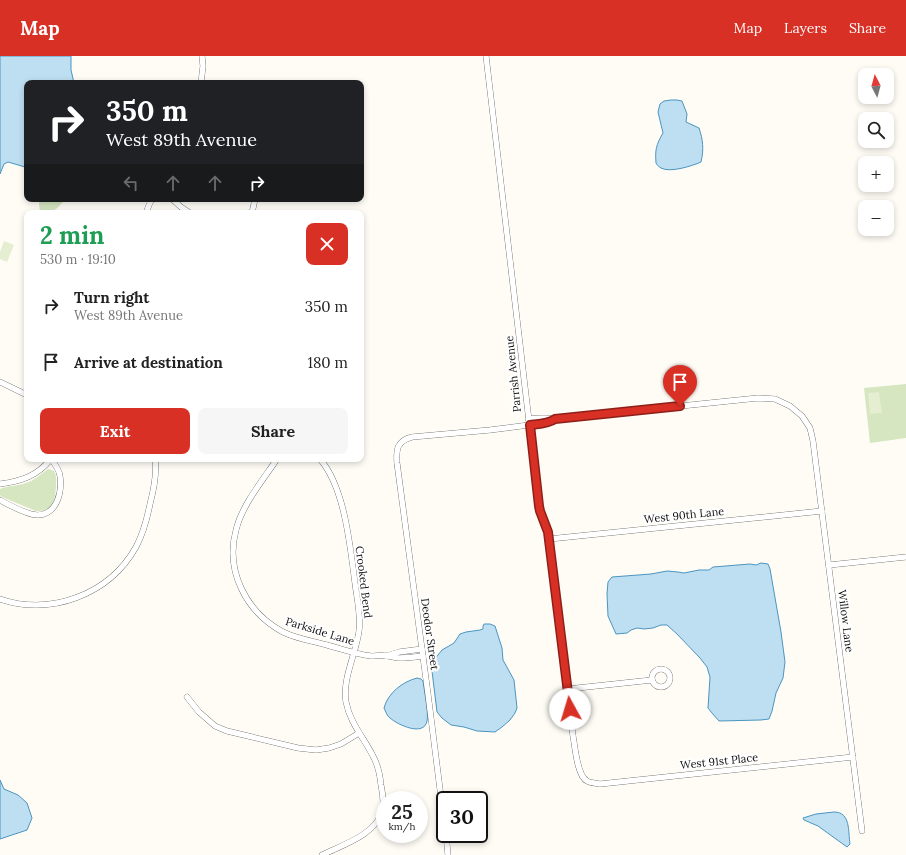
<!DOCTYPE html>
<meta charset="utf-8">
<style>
:root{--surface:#fff;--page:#f6f6f6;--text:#222;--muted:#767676;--accent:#d93025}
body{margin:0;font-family:Lora,serif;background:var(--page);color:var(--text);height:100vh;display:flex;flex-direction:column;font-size:15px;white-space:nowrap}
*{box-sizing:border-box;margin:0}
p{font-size:13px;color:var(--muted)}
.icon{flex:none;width:22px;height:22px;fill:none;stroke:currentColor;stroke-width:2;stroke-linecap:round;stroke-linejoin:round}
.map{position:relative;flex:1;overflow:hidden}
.side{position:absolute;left:24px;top:154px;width:340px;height:252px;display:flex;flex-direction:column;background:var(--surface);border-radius:8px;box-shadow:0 2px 6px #0003}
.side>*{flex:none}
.guide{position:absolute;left:24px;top:24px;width:340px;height:122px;border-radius:8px;box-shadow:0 2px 6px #0003;background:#202124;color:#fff;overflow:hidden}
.needle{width:26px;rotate:354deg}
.controls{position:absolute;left:858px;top:12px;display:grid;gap:8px}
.controls a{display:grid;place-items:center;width:36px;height:36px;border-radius:8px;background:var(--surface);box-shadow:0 2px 6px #0003;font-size:20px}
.speed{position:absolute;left:376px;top:735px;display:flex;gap:8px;font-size:20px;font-weight:700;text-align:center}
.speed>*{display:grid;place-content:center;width:52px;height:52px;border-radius:50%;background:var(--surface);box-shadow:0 2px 6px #0003;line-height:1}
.speed small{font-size:10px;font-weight:400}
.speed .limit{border:2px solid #111;border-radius:6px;background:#fff;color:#111}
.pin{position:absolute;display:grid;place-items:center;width:34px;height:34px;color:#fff;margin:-41px -17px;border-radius:50% 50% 50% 0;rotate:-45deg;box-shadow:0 0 4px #0007}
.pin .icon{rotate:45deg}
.me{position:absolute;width:44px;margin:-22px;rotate:354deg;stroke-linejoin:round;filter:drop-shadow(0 0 3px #0008)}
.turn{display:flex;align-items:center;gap:14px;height:84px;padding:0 16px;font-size:18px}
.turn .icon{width:52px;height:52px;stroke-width:2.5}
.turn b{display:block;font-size:28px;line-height:34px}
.lanes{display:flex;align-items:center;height:38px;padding:0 16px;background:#0003;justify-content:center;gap:20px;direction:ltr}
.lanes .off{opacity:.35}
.round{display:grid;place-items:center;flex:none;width:42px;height:42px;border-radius:8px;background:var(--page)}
.overview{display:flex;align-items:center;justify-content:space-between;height:68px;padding:0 16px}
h1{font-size:24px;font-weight:800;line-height:30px;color:#1e9e55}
.cta{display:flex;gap:8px;margin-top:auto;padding:8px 16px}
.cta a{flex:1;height:46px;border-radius:8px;background:var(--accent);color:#fff;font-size:16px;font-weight:800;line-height:46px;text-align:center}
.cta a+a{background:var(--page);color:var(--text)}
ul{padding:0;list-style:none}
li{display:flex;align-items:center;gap:12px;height:56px;padding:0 16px}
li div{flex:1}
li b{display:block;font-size:15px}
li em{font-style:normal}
header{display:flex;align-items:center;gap:24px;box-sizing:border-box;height:56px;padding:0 20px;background:var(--accent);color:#fff}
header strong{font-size:19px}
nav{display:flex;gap:22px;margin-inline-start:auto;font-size:14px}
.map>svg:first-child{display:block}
.green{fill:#d5e6c0}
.pitch{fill:#e5eed1}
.water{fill:#bedff1;stroke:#4b95c1}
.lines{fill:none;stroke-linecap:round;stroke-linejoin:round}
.minor-casing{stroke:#434343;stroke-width:6}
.minor{stroke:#fff;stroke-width:5.5}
.route-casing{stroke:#8d1f18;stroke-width:10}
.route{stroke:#d93025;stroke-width:7}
.labels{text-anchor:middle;stroke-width:4;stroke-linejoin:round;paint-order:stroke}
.street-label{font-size:11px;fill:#101010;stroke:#fff}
</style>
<header>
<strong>Map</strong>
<nav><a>Map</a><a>Layers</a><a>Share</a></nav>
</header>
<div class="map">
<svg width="906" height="799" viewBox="0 0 906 799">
<rect width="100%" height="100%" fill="#fefcf5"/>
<!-- green -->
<g class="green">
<path d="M39,143H65C60,151 50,160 40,156L39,148Z"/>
<path d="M906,328V382L870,387L864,332Z"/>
<path d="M48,413L54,415C57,420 56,425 56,431C55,444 53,456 36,455L2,441L0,439V433C6,430 18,430 26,427C34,425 41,418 48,413Z"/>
</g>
<!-- pitch -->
<g class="pitch">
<path d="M4,185L14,189L7,206L0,203V196Z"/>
<path d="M879,336L882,357L870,358L868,337Z"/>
</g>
<!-- water -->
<g class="water">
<path d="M0,0H71V14L74,27H27V110L25,111L8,106L4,108L0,118Z"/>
<path d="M671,44H677L682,45L687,58L686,66L699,72C703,84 704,93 701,106C692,110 670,117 661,112C659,111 657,109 656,107C655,94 656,89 663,77L658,56L660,48L664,45Z"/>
<path d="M761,507L768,508L770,513L781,576L785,606L783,622L776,637L772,655L769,663L761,664L719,665L712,657L708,652L710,621L707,611L700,602L677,578L667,569H661L653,572L644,573L637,572L631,574L627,577L616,578L608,560L607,538L608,526L612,521L651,518L667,515L678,516L684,517L699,514H709L713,511L750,508L756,509Z"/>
<path d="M484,568H490L495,570L502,592L503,604L514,624L517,652L515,657L510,664L502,671L495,676L477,675L464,671L451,669L442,662L437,656L432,615L434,604L442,594L454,587L460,578L466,576L480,574L483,573V570Z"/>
<path d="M417,622L421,623L423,625C424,633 429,659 427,665C424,681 398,669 390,662C387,660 386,656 384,652C388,637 402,626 417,622Z"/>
<path d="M0,724L4,733L18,739L27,747L32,762L27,774L0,783Z"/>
<path d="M834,756C851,756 848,776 850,788L847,791L818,770L804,764L803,762L816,758Z"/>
</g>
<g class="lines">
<defs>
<g id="minor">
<path d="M486,0L539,450L540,455L548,476L573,680C575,690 577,720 587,725C590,727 596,727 600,728L853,701"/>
<path d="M201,27L203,10L202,0"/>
<path d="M172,143L181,151L190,157"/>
<path d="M146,157L149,149L152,143"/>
<path d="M252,157L255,143"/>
<path d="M0,326L27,339"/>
<path d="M555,363L758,342L775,343L790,350L802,360L810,372L813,385L862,775"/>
<path d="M277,403C263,424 242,449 236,474C225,515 246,556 283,576C297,583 313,585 327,589C342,593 356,598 371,600C376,600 382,599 387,600C391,600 394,602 399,602C406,602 415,601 423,600"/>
<path d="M320,403C345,432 350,490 355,527C357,543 361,559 359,575C356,598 342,623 346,646C350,667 364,682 373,700C378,709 380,719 381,729C383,738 384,747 382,756C375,779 342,789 322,799"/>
<path d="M0,428C22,425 37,420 51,403"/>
<path d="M0,444C9,449 28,459 38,459C58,458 62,435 60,420C59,413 55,408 51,403"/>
<path d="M549,483L822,455"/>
<path d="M829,509L906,501"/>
<path d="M0,543C51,560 109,539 136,491C143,478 147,463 150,448C154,433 157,418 155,403"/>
<path d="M386,600L399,596L422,593"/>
<circle cx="661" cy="622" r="9"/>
<path d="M568,633L652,624"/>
<path d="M187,641L199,656L215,670L227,675L298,692L316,694L329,692L341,688L359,677"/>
<path d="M445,773L428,638L397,407C396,393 397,385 412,381L490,374L544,367L551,366L555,363C546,361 537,362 528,363"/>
<path d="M446,778L448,799"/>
</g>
</defs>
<!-- minor casing -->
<use href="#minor" class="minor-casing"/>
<!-- minor -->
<use href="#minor" class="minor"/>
</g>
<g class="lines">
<defs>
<path id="route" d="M570,653L548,476L540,455L539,450L530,369C538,368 548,368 555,363L680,350"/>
</defs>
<!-- route casing -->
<use href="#route" class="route-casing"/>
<!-- route -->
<use href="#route" class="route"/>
</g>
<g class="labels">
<!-- street labels -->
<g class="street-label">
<text transform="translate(513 318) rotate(-96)" y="4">Parrish Avenue</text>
<text transform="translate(684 459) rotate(-6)" y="4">West 90th Lane</text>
<text transform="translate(364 526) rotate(83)" y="4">Crooked Bend</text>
<text transform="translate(846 565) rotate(83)" y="4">Willow Lane</text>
<text transform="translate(320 575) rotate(17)" y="4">Parkside Lane</text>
<text transform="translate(430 578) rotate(82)" y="4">Deodor Street</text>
<text transform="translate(719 705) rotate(-6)" y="4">West 91st Place</text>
</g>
</g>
</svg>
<div class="controls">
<a><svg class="needle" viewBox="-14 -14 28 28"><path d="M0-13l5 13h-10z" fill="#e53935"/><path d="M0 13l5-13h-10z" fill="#767676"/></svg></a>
<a><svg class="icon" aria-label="search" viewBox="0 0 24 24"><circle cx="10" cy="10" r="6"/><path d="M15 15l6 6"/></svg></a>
<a>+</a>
<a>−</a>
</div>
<div class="speed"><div>25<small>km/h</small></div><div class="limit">30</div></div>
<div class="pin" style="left:680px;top:350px;background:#d93025"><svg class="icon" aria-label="arrive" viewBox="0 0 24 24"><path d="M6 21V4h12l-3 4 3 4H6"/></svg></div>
<svg class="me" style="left:570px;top:653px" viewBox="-20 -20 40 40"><circle r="19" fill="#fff"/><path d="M0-13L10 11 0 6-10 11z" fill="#d93025"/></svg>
<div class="guide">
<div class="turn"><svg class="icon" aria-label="right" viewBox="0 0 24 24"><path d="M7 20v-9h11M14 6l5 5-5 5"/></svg><div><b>350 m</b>West 89th Avenue</div></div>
<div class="lanes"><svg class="icon off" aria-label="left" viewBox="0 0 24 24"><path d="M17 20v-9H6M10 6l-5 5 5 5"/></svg><svg class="icon off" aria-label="ahead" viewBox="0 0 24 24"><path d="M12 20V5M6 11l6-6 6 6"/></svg><svg class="icon off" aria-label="ahead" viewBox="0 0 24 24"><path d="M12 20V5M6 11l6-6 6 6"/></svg><svg class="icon" aria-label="right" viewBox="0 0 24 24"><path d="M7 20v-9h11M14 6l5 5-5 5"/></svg></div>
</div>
<section class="side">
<div class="overview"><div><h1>2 min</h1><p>530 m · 19:10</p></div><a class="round" style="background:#d93025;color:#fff"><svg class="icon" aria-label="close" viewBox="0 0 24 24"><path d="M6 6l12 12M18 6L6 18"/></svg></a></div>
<ul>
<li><svg class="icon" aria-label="right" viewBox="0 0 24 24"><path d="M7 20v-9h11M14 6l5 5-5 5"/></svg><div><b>Turn right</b><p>West 89th Avenue</p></div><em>350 m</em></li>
<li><svg class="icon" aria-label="arrive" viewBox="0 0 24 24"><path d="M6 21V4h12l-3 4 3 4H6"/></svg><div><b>Arrive at destination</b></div><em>180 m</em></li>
</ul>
<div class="cta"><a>Exit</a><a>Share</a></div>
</section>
</div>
